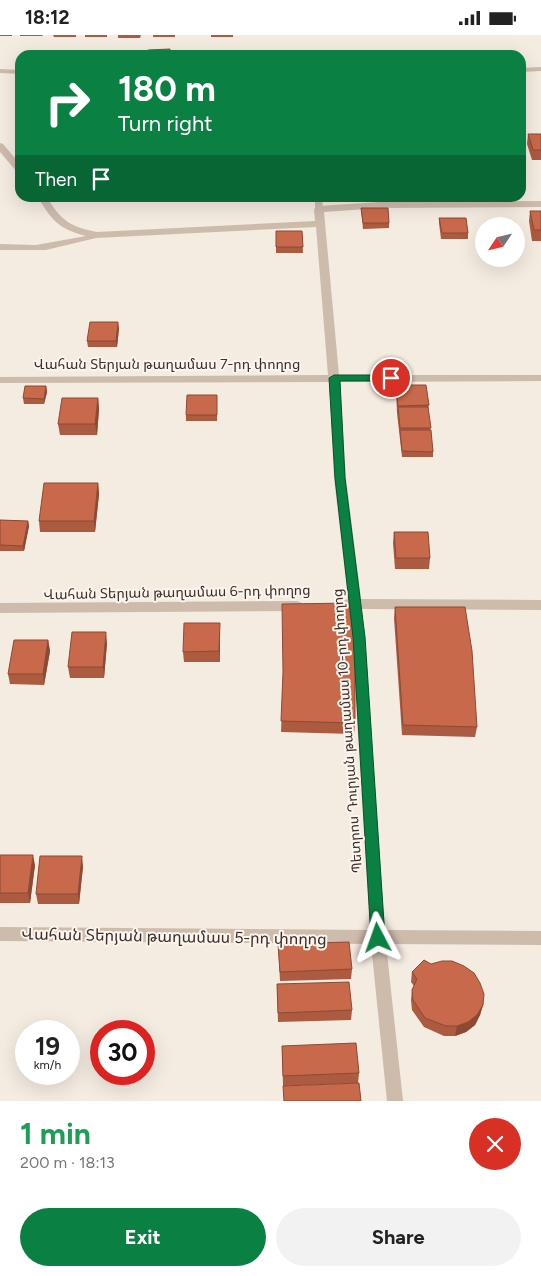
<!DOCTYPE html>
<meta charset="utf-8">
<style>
:root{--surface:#fff;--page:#f2f2f2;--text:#222;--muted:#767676;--accent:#0b8043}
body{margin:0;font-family:Figtree,"Noto Sans Armenian",sans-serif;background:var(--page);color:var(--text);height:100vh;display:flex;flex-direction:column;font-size:19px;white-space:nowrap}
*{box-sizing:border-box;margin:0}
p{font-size:16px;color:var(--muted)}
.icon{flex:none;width:28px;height:28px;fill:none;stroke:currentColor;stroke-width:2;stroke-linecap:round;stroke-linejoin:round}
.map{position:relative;height:1066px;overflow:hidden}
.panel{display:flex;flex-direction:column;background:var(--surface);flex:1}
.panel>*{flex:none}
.guide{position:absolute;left:15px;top:15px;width:511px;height:152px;border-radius:15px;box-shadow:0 5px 20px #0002;background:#0b8043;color:#fff;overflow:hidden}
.needle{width:32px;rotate:235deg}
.fabs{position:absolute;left:475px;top:182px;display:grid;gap:10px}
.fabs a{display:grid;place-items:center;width:50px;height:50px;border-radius:50%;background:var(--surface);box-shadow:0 5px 20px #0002;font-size:25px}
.speed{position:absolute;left:15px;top:985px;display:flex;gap:10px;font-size:25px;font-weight:700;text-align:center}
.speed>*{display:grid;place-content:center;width:65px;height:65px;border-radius:50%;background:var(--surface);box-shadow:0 5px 20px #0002;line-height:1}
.speed small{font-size:12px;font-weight:400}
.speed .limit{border:8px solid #d22;background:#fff;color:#111}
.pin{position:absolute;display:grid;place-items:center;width:42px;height:42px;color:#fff;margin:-21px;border:2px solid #fff;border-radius:50%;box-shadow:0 1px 5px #0007}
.me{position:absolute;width:55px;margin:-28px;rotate:356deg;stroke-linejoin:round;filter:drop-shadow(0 0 4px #0008)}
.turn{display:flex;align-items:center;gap:18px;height:105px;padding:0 20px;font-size:22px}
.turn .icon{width:65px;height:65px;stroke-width:2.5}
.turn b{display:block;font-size:35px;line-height:42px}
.then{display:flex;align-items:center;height:48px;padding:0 20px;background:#0003;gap:10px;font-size:19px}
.round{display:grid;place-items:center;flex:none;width:52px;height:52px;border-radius:26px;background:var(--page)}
.overview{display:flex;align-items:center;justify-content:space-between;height:85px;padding:0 20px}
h1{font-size:30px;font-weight:700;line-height:38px;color:#1e9e55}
.button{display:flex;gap:10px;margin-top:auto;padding:10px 20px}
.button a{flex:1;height:58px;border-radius:30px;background:var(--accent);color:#fff;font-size:20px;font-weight:700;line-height:58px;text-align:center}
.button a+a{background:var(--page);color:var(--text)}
.status{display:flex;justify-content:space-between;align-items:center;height:35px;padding:0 25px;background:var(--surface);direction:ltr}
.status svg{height:14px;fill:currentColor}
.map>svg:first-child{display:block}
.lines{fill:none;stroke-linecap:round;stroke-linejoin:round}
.service{fill:#cdbbac;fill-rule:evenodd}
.minor{fill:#cdbbac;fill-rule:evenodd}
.wall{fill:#ac5a40}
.shaded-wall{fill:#8c4a34}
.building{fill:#c8694b;stroke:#8c4a34}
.route{fill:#0b8043;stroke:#07532c}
.labels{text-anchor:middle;stroke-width:4;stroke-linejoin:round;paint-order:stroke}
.street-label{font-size:14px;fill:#3b302b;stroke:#fbf5ee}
.near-street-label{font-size:16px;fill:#3b302b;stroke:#fbf5ee}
</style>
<div class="status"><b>18:12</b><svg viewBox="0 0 49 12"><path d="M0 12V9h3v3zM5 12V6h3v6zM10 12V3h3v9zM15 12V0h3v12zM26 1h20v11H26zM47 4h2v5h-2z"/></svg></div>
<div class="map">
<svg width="541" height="1066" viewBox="0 0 541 1066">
<rect width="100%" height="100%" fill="#f4ebe1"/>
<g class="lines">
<!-- service -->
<g class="service">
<path d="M541,32V36L521,37V33Z"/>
<path d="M0,34L20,35V39L0,38Z"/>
<path d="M315,162H323L322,176L319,177L315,174Z"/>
</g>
<!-- minor -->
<g class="minor">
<path d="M0,108L3,109L20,129V138L17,137L0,117Z"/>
<path d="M38,162H47C61,186 71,192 97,197L315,186L314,174L319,171L380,167L541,166V172L380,173L324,177L339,340H541V346L340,347L346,443L361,564L541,565V575L362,574L385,895L541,896V910L386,909L403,1066H387L371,909L0,906V892L370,895L352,602L349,574L342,572L341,569L342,566L348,564L334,443L329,347L0,348V342L328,340L316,192L96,203L46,215H0V209L36,210L86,201C59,194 51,185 38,162Z"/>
<path d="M297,566L302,568L303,571L302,574L297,576L0,578V568Z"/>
</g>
</g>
<!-- wall -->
<g class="wall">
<rect x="0" y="0" width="12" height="1"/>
<path d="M20,0H43L42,1H20Z"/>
<path d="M53,0H76V2H54Z"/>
<rect x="85" y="0" width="22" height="2"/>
<path d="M118,0H141L140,3H118Z"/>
<rect x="153" y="0" width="22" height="2"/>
<rect x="211" y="0" width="22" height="2"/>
<path d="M528,99H541V125H532L527,109Z"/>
<path d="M361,173L389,188V193L363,194Z"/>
<path d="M530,176H541V206H532L529,186Z"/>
<path d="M439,183L468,198V204H441L439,188Z"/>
<path d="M276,196H302L303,218H276Z"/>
<path d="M119,293L117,312H88L87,306Z"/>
<path d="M396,350L429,370L428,374L433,417V422H402L397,378L396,356Z"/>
<path d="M46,351L47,357L44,369H24L23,363Z"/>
<path d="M217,360V386H186V380Z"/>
<path d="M98,363L99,374L97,400H60L58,389Z"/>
<path d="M98,448L99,459L95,497H40L39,486Z"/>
<path d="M0,485L28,486L29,491L24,516H0Z"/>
<path d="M394,497L430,523L429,534H395L393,508Z"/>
<path d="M395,572L477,692L475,702L402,700L394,583Z"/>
<path d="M220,598V627H184L183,617Z"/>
<path d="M48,605L50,616L44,650L10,649L8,639Z"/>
<path d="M107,608L104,643H70L68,632Z"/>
<path d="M283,643L355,688L354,699L281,697Z"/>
<path d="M0,820L35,830L30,868H0Z"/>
<path d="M83,831L79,869H38L36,859Z"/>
<path d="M278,909L352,934L351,944L280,946Z"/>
<path d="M412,937L483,970L480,980L475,990L466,997L455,1001H444L424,992L412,975L411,965L412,955L414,951L411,947Z"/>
<path d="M277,949L352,975L351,985L278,987Z"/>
<path d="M282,1011L359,1038L358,1048L283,1051Z"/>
</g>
<!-- shaded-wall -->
<g class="shaded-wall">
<path d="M118,287L119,293L117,312L116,306Z"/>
<path d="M46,351L47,357L44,369V364Z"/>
<path d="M98,363L99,374L97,400L95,389Z"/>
<path d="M98,448L99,459L95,497L94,486Z"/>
<path d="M28,486L29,491L24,516L23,511Z"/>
<path d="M220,588V627L219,616Z"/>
<path d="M106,597L107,608L104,643L103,632Z"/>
<path d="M48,605L50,616L44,650L43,639Z"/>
<path d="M33,820L35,830L30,868L28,858Z"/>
<path d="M82,821L83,831L79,869L78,859Z"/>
<path d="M483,970L480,980L475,990L466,997L455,1001L457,991Z"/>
</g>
<!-- building -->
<g class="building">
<path d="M170,14V20H147L148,15Z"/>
<path d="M528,99H541V115H533Z"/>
<path d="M361,173H388L389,188H363Z"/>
<path d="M530,176H541V195H534Z"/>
<path d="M439,183H466L468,198H442Z"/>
<path d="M276,196H302L303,212H276Z"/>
<path d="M90,287H118L116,306H87Z"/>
<path d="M396,350H426L429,370L398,371Z"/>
<path d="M25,351H46L44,364L23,363Z"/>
<path d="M187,360H217V380H186Z"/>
<path d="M62,363H98L95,389H58Z"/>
<path d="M398,372H428L431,393H400Z"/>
<path d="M400,395H431L433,417L402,416Z"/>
<path d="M44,448H98L94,486H39Z"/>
<path d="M0,485L28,486L23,511L0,510Z"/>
<path d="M394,497H428L430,523H396Z"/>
<path d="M352,568L355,612V688L281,686L283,637L282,569Z"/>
<path d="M395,572H465L472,616L477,692L403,690Z"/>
<path d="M184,588H220L219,616L183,617Z"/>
<path d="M72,597H106L103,632H68Z"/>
<path d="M14,605H48L43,639H8Z"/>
<path d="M0,820H33L28,858H0Z"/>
<path d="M40,821H82L78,859H36Z"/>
<path d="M349,907L352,934L280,937L278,909Z"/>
<path d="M424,925L431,929L442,926H452L464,931L474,938L480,948L484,959L483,970L477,980L468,987L457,991H446L425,983L413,965L412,955L417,944L412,937Z"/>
<path d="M349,947L352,975L278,978L277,949Z"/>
<path d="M356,1008L359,1038L283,1041L282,1011Z"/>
<path d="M359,1048L361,1066H284L283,1051Z"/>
</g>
<!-- route -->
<path class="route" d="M334,340H391L396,343L391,346H340L345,443L365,602L385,903L383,908L378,909L373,908L371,903L353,602L335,443L329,343Z"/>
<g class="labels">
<!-- street labels -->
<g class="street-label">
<text x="167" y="334">Վահան Տերյան թաղամաս 7-րդ փողոց</text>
<text transform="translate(177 557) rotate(-1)" y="5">Վահան Տերյան թաղամաս 6-րդ փողոց</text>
<text transform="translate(347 696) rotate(-94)" y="5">Պետրոս Դուրյան թաղամաս 10-րդ փողոց</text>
</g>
<!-- near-street labels -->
<g class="near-street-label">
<text transform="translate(174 901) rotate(1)" y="6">Վահան Տերյան թաղամաս 5-րդ փողոց</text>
</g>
</g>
</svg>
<div class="fabs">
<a><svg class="needle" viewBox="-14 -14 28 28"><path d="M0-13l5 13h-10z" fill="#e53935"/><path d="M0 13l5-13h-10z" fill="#767676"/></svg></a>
</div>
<div class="speed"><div>19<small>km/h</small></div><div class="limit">30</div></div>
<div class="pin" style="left:391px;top:343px;background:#d93025"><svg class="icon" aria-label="arrive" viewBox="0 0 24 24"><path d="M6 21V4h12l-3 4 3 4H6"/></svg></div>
<svg class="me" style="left:378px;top:903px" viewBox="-20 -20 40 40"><path d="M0-17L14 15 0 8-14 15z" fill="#0b8043" stroke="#fff" stroke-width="4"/></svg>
<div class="guide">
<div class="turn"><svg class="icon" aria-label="right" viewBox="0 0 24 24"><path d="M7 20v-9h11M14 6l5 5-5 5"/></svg><div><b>180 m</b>Turn right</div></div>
<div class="then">Then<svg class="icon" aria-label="arrive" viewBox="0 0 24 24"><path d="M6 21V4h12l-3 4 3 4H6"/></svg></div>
</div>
</div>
<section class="panel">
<div class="overview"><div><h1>1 min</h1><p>200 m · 18:13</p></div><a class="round" style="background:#d93025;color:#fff"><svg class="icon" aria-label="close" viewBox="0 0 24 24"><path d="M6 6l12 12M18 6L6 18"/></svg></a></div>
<div class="button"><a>Exit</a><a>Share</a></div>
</section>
